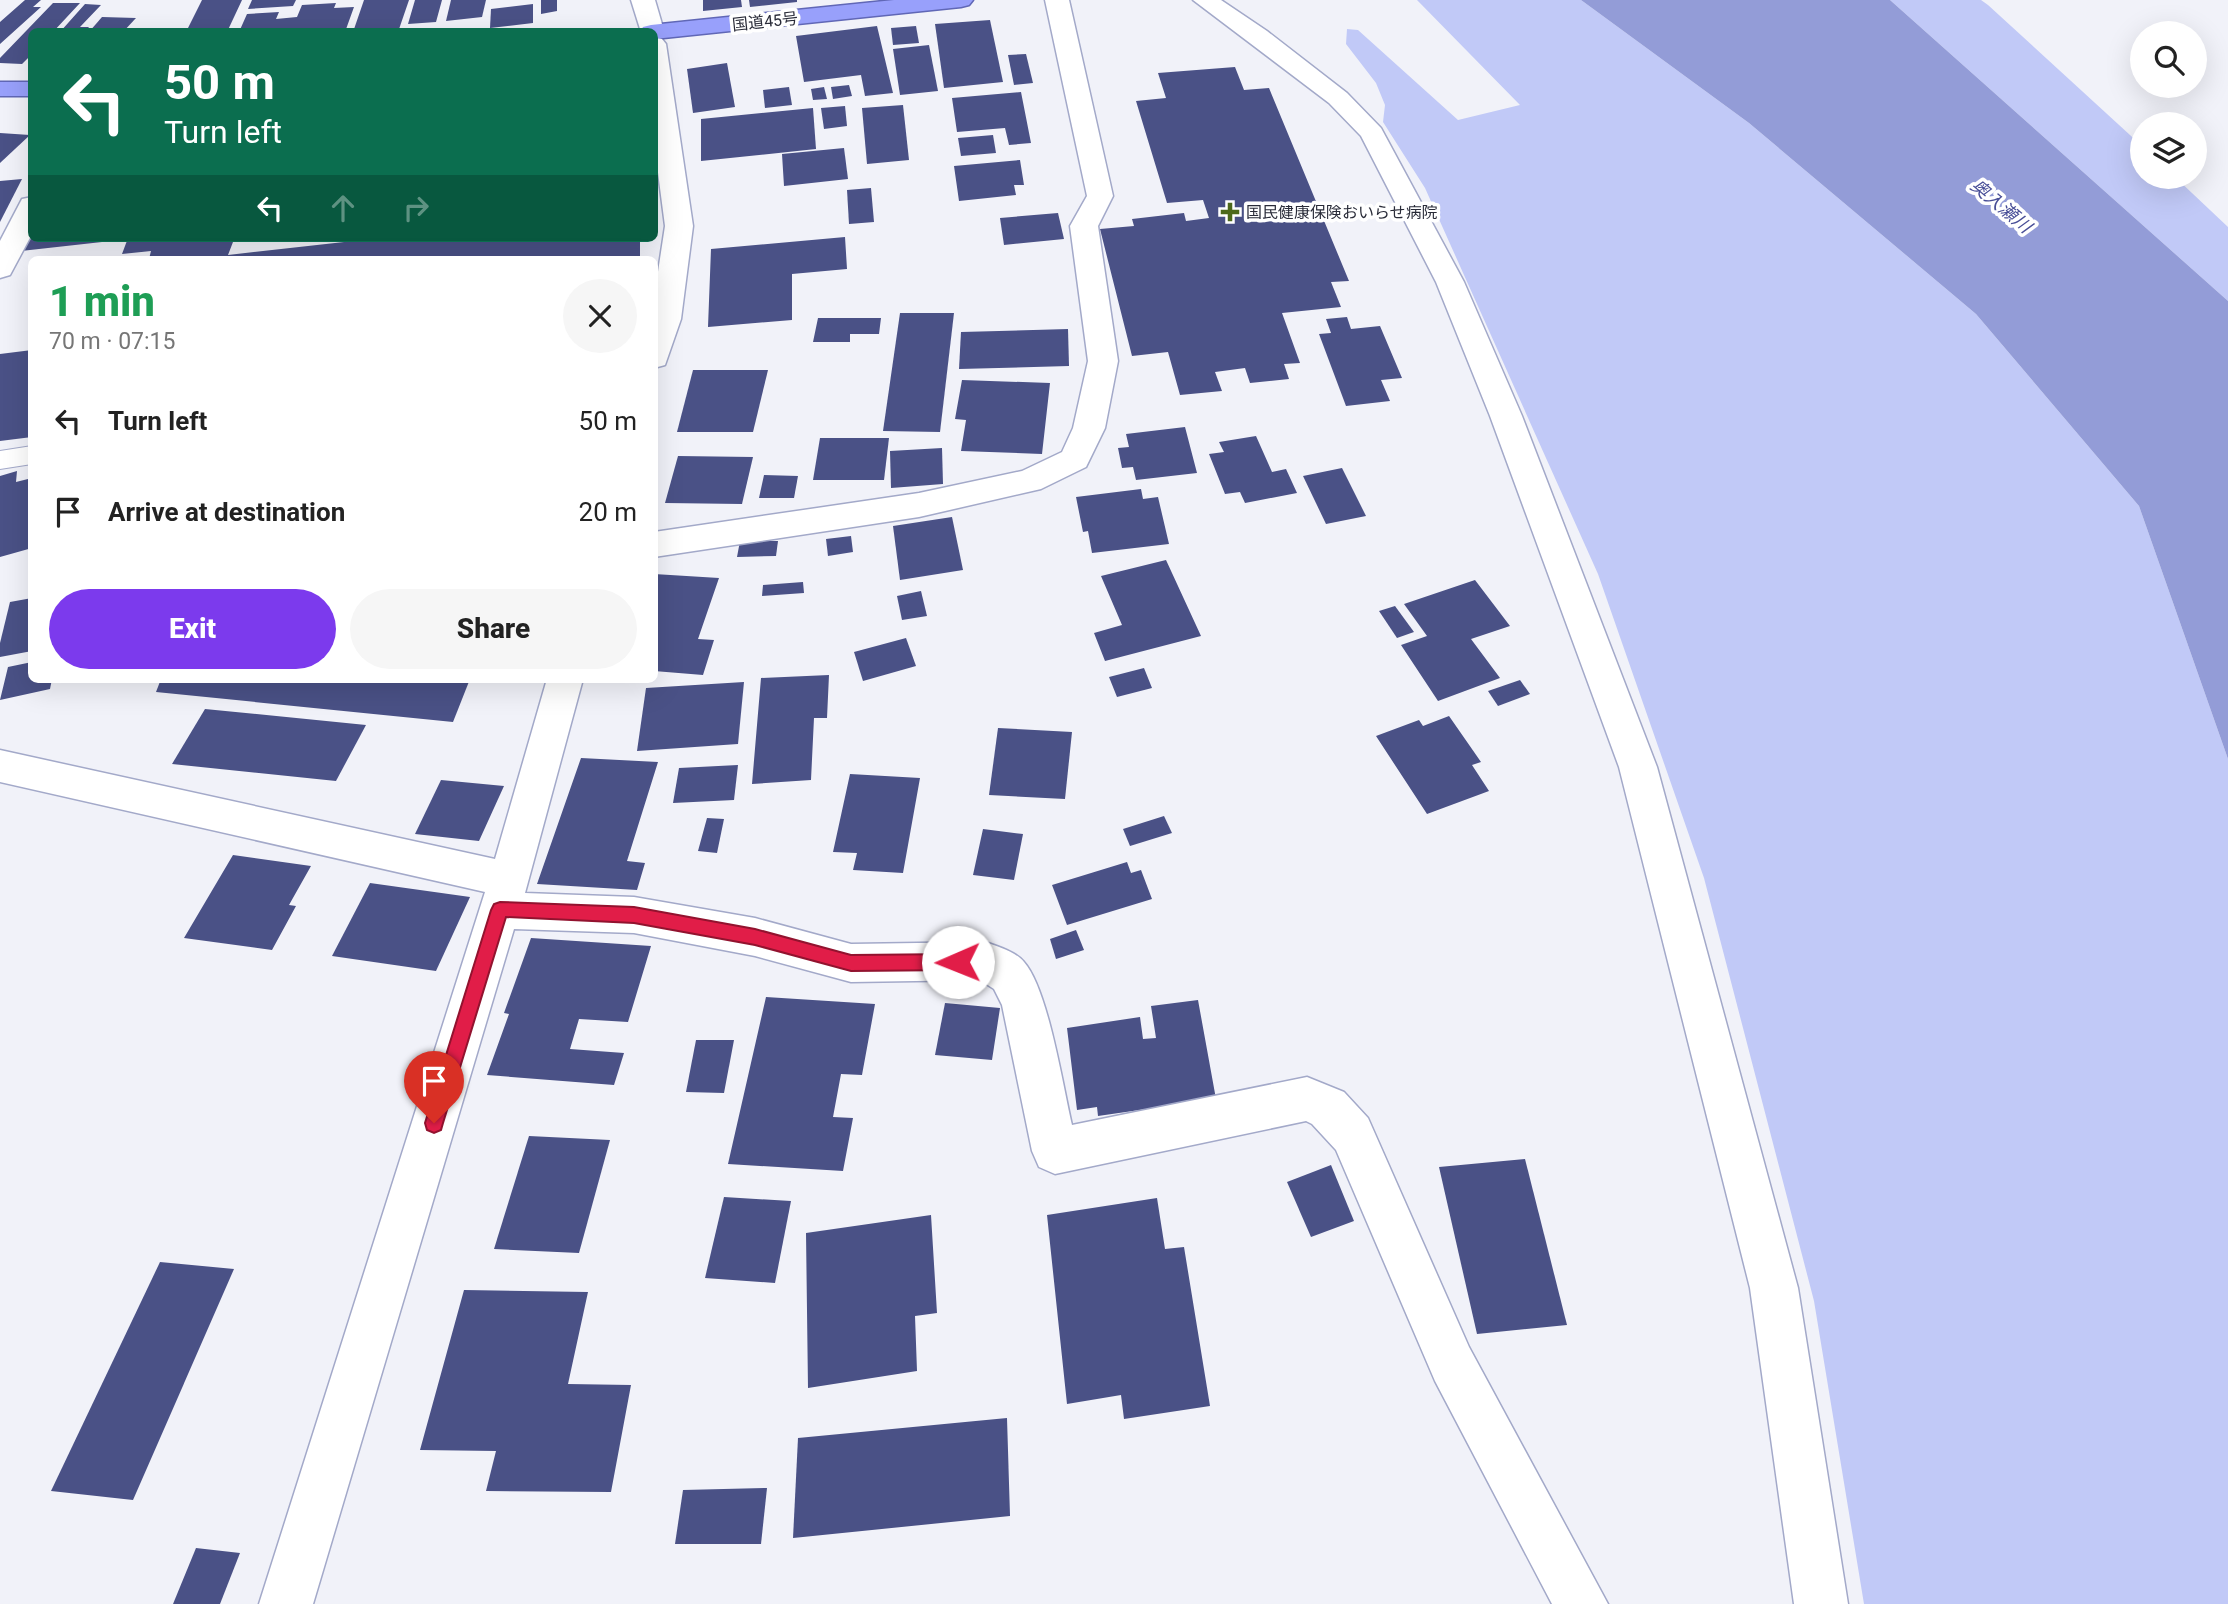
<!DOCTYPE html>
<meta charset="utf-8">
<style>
:root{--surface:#fff;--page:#f6f6f6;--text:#222;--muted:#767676;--accent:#7c3aed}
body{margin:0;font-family:Roboto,"Noto Sans JP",sans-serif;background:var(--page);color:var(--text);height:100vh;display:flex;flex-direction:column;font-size:26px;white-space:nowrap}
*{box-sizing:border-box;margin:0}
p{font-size:23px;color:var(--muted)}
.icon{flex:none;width:38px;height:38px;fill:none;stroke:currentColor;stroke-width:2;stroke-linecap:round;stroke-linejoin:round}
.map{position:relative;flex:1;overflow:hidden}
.sheet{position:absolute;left:28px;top:256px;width:630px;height:427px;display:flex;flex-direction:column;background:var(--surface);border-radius:10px;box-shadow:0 7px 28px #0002}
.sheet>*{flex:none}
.banner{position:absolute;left:28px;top:28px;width:630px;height:214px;border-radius:10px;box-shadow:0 7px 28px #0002;background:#0b6e4f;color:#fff;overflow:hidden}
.fabs{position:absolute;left:2130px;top:21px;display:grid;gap:14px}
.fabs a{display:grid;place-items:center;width:77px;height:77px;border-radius:50%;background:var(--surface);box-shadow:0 7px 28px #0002;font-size:35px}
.pin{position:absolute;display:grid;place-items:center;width:60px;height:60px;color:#fff;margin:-72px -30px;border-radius:50% 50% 50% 0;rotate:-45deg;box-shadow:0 0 7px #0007}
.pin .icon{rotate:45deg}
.me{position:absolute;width:77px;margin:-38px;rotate:269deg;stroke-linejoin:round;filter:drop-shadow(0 0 5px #0008)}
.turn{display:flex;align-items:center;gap:24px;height:147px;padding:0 21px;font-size:32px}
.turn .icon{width:91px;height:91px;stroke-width:2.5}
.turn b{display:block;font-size:49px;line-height:60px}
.lanes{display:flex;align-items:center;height:66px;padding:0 21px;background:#0003;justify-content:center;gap:35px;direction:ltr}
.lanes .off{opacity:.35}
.round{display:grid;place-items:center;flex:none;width:74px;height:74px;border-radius:37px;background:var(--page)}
.overview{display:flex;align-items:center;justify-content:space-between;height:119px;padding:0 21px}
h1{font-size:42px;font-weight:800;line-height:52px;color:#1e9e55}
.action{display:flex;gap:14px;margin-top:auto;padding:14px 21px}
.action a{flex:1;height:80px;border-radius:42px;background:var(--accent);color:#fff;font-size:28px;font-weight:800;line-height:80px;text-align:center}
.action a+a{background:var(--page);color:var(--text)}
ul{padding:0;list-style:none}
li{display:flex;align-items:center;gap:21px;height:91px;padding:0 21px}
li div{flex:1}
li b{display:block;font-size:26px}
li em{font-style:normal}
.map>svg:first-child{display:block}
.green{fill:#c1c9f7}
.water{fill:#939cd7}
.building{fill:#4a5186}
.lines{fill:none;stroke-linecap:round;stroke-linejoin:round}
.service-casing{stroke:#a3a9c9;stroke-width:2}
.minor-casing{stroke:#a3a9c9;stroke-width:3}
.tertiary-casing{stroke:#a3a9c9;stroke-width:3}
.trunk-casing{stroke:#6067b6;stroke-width:3}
.service{fill:#fff;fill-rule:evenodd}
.minor{fill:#fff;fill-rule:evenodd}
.tertiary{fill:#fff;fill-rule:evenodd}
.trunk{fill:#98a0fb;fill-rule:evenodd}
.route{fill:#e11d48;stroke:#92132f;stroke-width:2}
.poi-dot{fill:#4d691b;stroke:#fff;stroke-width:2.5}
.labels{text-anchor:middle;stroke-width:7;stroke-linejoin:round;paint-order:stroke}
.far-street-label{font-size:16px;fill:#292b38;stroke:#fff}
.far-poi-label{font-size:16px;fill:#292b38;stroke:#fff;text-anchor:start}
.far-water-label{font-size:18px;font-style:italic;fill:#484e97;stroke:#fff}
</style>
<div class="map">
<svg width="2228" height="1604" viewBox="0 0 2228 1604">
<rect width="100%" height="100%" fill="#f1f2f9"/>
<!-- green -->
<g class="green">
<path d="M1417,0H1581L1749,123L1976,314L2139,506L2228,759V1604H1864L1814,1301L1704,878L1598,574L1425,188L1383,122L1385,105L1376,83L1346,44L1347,29L1358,30L1458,120L1520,105Z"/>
<path d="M1890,0H1981L1988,5L2142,146V177H2175L2228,227V301Z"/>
</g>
<!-- water -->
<path class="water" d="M1581,0H1890L2228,301V759L2139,506L1976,314L1749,123Z"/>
<!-- building -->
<g class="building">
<path d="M25,0H41L33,7H41L0,44V22Z"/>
<path d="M202,0H242L227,32H186Z"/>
<path d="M252,0H296L293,6L248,9Z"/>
<path d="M364,0H409L398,32H353Z"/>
<path d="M415,0H442L436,22L408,24Z"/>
<path d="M451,0H486L482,17L446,21Z"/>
<path d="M541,0H557V11L541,14Z"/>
<path d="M703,0H741L742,7L703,11Z"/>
<path d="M749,0H797V2L750,7Z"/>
<path d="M53,3H80L53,32H32V54L22,64L0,63V58Z"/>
<path d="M336,3L334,8L354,7L345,32H239L247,14L279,12L276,19L297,17L302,5Z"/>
<path d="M85,4L101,5L80,27H89L85,32H60Z"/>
<path d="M533,4V23L490,28L491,9Z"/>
<path d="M102,17L136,18L123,32H89Z"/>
<path d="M990,20L1003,82L944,88L935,24Z"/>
<path d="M877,26L893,93L865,96L861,75L804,82L796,36Z"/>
<path d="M916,26L919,43L893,45L891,28Z"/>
<path d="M929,45L938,91L900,95L893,49Z"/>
<path d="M1026,54L1033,83L1014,85L1008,55Z"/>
<path d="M727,63L735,107L693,113L687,69Z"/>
<path d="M1235,67L1244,90L1269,88L1349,281L1331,282L1341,307L1282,313L1300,363L1284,364L1289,379L1250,383L1245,368L1215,372L1222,391L1180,395L1168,352L1132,356L1100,229L1134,226L1132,219L1184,213L1186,221L1209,218L1203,200L1167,203L1136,101L1166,98L1158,73Z"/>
<path d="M849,85L852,96L833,99L831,87Z"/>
<path d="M789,87L792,105L765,108L763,90Z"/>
<path d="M824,87L827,99L813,100L811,89Z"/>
<path d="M1021,92L1031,143L1009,145L1005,128L957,132L952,98Z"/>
<path d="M903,105L909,160L867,164L862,108Z"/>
<path d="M845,106L847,126L824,129L821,108Z"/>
<path d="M813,108L816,149L701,161V119Z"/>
<path d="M0,133L30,135L0,163Z"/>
<path d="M993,135L996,153L961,156L958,138Z"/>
<path d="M844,148L848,179L784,186L782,154Z"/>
<path d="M1020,160L1024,185H1014L1016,195L959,201L954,166Z"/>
<path d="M22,179L0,222V181Z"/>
<path d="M871,188L874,222L849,224L847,190Z"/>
<path d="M1058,213L1064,239L1004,245L1000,218Z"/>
<path d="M32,228V238H112L111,241L21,251Z"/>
<path d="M845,237L847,269L792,274V320L708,327L711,249Z"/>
<path d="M128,238H249L233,242L228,255L380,238H640V259H149L151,251L122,254Z"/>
<path d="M900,313H954L940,432L883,431Z"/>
<path d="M1347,317L1351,329L1380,326L1402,378L1381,380L1390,401L1346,406L1319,334L1331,333L1326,319Z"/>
<path d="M818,318H881L879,334H850V342H813Z"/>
<path d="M1068,329L1069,366L959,369L961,332Z"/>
<path d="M32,350V437L0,441V354Z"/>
<path d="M693,370H768L753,432H677Z"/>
<path d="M962,380L1050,383L1042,454L961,451L966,420L955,419Z"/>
<path d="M1185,427L1197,473L1136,480L1133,467L1122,468L1118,448L1129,447L1126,434Z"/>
<path d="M1256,436L1272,472L1286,469L1297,493L1245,503L1240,492L1225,494L1209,454L1224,452L1219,442Z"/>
<path d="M820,438H889L884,480H813Z"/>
<path d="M942,448L943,484L891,488L890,451Z"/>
<path d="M678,456L753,457L742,504L665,503Z"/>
<path d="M1342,468L1366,516L1326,524L1303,476Z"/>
<path d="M17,471L16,482L32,478V548L0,557V476Z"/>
<path d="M764,475L798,476L794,498H759Z"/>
<path d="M1141,489L1143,499L1158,497L1169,544L1092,553L1088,531L1083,532L1076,497Z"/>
<path d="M952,517L963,570L900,580L893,526Z"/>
<path d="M851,536L853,552L828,556L826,539Z"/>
<path d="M740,541H778L776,556L737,557Z"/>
<path d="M1166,560L1201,636L1105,661L1094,633L1122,625L1101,576Z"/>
<path d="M654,574L719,578L698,639L714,640L703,675L654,671Z"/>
<path d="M1475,580L1510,626L1471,639L1500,678L1438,701L1401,645L1427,636L1404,604Z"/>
<path d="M803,582L804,593L762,596L763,585Z"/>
<path d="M921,591L927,616L902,620L897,596Z"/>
<path d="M32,598V651L0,657V643L10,602Z"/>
<path d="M1395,606L1414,632L1397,638L1379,611Z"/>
<path d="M906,638L916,666L863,681L854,652Z"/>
<path d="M32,662V679H52L50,689L0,700L8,667Z"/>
<path d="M1144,668L1152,688L1117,697L1109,677Z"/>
<path d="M829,675L827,718H814L811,780L752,784L761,678Z"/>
<path d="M161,679H470L453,722L156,692Z"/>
<path d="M1520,680L1530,694L1498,706L1488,691Z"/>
<path d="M744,682L738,744L637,751L646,688Z"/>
<path d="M205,709L366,725L336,781L172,764Z"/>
<path d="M1449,716L1481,762L1472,765L1489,791L1427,814L1376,736L1419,720L1423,726Z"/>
<path d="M998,728L1072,732L1065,799L989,795Z"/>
<path d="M581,758L658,762L627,861L645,863L637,890L537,884Z"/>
<path d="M738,765L734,800L673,803L679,768Z"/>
<path d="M850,774L920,778L903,873L853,870L857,853L833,852Z"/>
<path d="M441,780L504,786L479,841L415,834Z"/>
<path d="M1164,816L1172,833L1130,846L1123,829Z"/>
<path d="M707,818L724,819L717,853L698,851Z"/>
<path d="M983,829L1023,834L1014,880L973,875Z"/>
<path d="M233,855L311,866L289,905L296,906L272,950L184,938Z"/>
<path d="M1127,862L1131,873L1141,870L1152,899L1067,925L1052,885Z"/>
<path d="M370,883L470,897L436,971L332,956Z"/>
<path d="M1076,930L1084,950L1056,959L1050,939Z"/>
<path d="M531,938L651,946L628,1022L579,1019L570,1049L624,1053L614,1085L487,1075L509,1014L504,1013Z"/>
<path d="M766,997L875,1004L862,1075L841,1074L833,1117L853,1118L843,1171L728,1164Z"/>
<path d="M1198,1000L1216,1099L1098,1116L1097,1107L1077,1110L1067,1028L1140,1017L1143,1039L1156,1038L1151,1006Z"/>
<path d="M945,1003L1000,1008L992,1060L935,1055Z"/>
<path d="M696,1040H734L724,1093L686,1092Z"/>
<path d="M529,1136L610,1140L579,1253L494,1249Z"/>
<path d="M1525,1159L1567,1325L1477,1334L1439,1167Z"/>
<path d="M1331,1165L1354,1221L1311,1237L1287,1182Z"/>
<path d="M724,1197L791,1201L775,1283L705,1278Z"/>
<path d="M1157,1198L1165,1249L1184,1247L1210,1406L1124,1419L1121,1395L1067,1404L1047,1215Z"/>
<path d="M931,1215L937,1313L915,1316L917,1371L808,1388L806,1233Z"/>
<path d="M160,1262L234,1269L133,1500L51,1491Z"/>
<path d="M464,1290L588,1292L568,1384L631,1385L611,1492L486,1491L496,1451L420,1450Z"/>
<path d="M1007,1418L1010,1516L793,1538L798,1438Z"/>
<path d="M767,1488L761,1544H675L683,1490Z"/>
<path d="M196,1548L240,1553L220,1604H173Z"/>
</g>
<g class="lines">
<defs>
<path id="service" d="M32,446V464L0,469V451Z"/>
<g id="minor">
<path d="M1045,0H1069L1113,196L1098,226L1118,361L1105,428L1086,467L1041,489L919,517L654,557V532L919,493L1022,471L1062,452L1073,428L1088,361L1070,226L1087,196Z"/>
<path d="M1193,0H1221L1267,31L1347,93L1381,128L1464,282L1522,416L1657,767L1798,1288L1848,1604H1794L1750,1288L1619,767L1490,416L1436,282L1361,136L1329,103Z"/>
<path d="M654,37L662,39L666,44L693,226L681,319L665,365L654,368V298L665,226L654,142Z"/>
<path d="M32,197V234L10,275L0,278V241L22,199Z"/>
<path d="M547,679H583L525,893L634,897L755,918L851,944L985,942C997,946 1016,952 1024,962C1048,989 1063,1087 1072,1125L1307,1077L1344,1092L1368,1118L1469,1347L1608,1604H1552L1435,1381L1336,1150L1312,1124L1306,1121L1055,1174L1039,1167L1032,1151L1002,1005L994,989L980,980L851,982L755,956L634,933L514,929L313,1604H259L485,892L0,782V750L495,859Z"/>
</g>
<path id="tertiary" d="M631,0H655L664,31L660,36L654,37V32H641Z"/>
<g id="trunk">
<path d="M894,0H973L969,5L961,7L654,39V32H640L643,27L651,25Z"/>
<rect x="0" y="82" width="32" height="14"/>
</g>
</defs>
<!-- service casing -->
<use href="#service" class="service-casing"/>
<!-- minor casing -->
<use href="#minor" class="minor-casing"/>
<!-- tertiary casing -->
<use href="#tertiary" class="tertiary-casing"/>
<!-- trunk casing -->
<use href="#trunk" class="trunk-casing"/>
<!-- service -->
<use href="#service" class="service"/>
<!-- minor -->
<use href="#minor" class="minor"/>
<!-- tertiary -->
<use href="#tertiary" class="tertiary"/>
<!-- trunk -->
<use href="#trunk" class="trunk"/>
</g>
<!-- route -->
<path class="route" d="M500,902L634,907L755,929L851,955L958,954L964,956L966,962L964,967L958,970L851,971L755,945L634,923L506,917L443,1123L441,1130L434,1133L427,1130L425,1123L491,910L494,904Z"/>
<!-- markers -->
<path class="poi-dot" d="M1226.5 201.5h7v7h7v7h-7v7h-7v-7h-7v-7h7z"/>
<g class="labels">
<!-- far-street labels -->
<g class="far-street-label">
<text transform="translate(765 21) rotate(-6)" y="6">国道45号</text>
</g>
<!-- far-poi labels -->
<g class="far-poi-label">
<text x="1246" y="218">国民健康保険おいらせ病院</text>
</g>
<!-- far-water labels -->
<g class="far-water-label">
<text transform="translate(2001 206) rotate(40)" y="6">奥入瀬川</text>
</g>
</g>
</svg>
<div class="fabs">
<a><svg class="icon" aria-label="search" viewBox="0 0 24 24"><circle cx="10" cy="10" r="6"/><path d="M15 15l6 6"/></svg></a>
<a><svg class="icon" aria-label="layers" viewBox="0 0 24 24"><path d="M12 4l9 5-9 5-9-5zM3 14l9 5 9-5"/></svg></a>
</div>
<div class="pin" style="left:434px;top:1123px;background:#d93025"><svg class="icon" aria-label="arrive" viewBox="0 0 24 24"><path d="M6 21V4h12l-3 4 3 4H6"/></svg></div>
<svg class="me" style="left:958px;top:962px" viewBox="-20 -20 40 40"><circle r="19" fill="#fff"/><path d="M0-13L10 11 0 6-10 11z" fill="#e11d48"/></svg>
<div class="banner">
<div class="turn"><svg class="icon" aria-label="left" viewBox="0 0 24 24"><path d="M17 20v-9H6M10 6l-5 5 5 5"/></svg><div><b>50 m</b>Turn left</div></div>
<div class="lanes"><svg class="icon" aria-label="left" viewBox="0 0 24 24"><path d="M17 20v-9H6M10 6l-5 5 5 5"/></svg><svg class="icon off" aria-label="ahead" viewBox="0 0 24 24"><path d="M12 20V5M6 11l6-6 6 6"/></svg><svg class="icon off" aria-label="right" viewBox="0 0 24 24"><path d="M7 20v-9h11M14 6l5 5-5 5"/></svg></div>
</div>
<section class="sheet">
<div class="overview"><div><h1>1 min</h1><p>70 m · 07:15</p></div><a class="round"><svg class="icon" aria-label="close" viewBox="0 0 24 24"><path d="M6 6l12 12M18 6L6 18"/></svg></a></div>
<ul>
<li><svg class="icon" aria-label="left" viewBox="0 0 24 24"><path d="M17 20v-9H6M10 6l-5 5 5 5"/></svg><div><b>Turn left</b></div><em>50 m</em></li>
<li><svg class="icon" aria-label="arrive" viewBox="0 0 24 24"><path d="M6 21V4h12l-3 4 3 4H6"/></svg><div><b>Arrive at destination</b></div><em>20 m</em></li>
</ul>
<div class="action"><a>Exit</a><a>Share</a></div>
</section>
</div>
